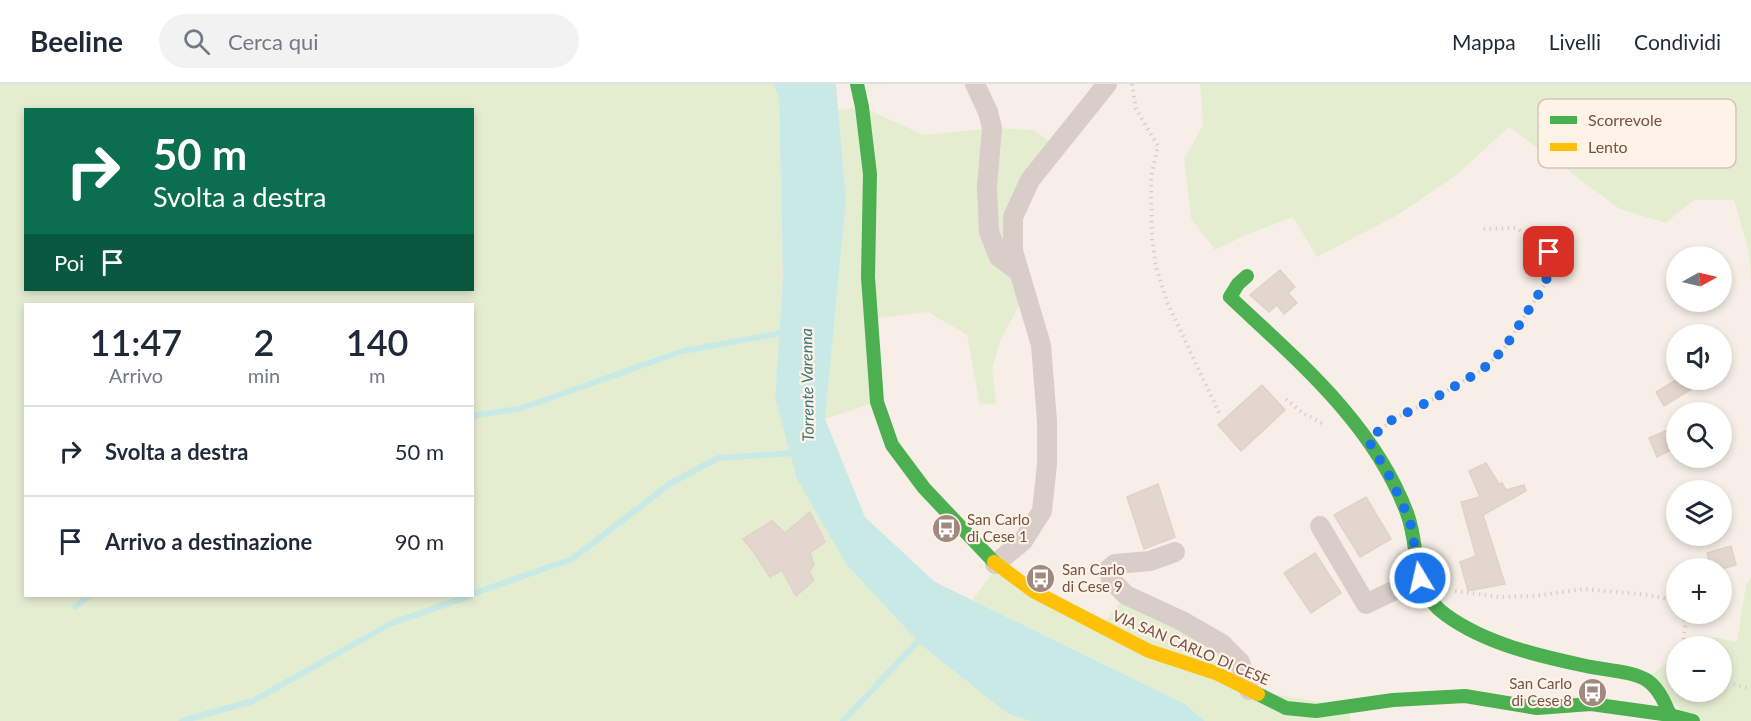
<!DOCTYPE html>
<html lang="it">
<meta charset="utf-8">
<style>
:root{--surface:#fff;--page:#f2f2f3;--text:#1f2937;--muted:#747a83;--line:#e0e1e3}
body{margin:0;font-family:Lato,sans-serif;background:var(--page);color:var(--text);height:100vh;display:flex;flex-direction:column;font-size:22px;white-space:nowrap}
*{box-sizing:border-box;margin:0}
p{font-size:20px;color:var(--muted)}
.icon{flex:none;width:33px;height:33px;fill:none;stroke:currentColor;stroke-width:2;stroke-linecap:round;stroke-linejoin:round}
.map{position:relative;flex:1;overflow:hidden}
.panel{position:absolute;left:24px;top:219px;width:450px;height:294px;display:flex;flex-direction:column;background:var(--surface);border-radius:0px;box-shadow:0 3px 9px #0003}
.panel>*{flex:none}
.top-card{position:absolute;left:24px;top:24px;width:450px;height:183px;border-radius:0px;box-shadow:0 3px 9px #0003;background:#0b6e4f;color:#fff;overflow:hidden}
.needle{width:39px;rotate:82deg}
.fabs{position:absolute;left:1666px;top:162px;display:grid;gap:12px}
.fabs a{display:grid;place-items:center;width:66px;height:66px;border-radius:50%;background:var(--surface);box-shadow:0 3px 9px #0003;font-size:30px}
.pin{position:absolute;display:grid;place-items:center;width:51px;height:51px;color:#fff;margin:-26px;border-radius:12px;box-shadow:0 3px 9px #0006}
.me{position:absolute;width:66px;margin:-33px;rotate:351deg;stroke-linejoin:round;filter:drop-shadow(0 0 4px #0008)}
.turn{display:flex;align-items:center;gap:21px;height:126px;padding:0 30px;font-size:27px}
.turn .icon{width:78px;height:78px;stroke-width:2.5}
.turn b{display:block;font-size:42px;line-height:51px}
.then{display:flex;align-items:center;height:57px;padding:0 30px;background:#0003;gap:12px;font-size:22px}
.eta{display:flex;justify-content:space-evenly;align-items:center;height:102px;text-align:center}
.eta b{font-size:36px;font-weight:600;line-height:42px}
ul{padding:0;list-style:none}
li{display:flex;align-items:center;gap:18px;height:90px;padding:0 30px;border-top:2px solid var(--line)}
li div{flex:1}
li b{display:block;font-size:22px}
li em{font-style:normal}
header{display:flex;align-items:center;gap:36px;box-sizing:border-box;height:84px;padding:0 30px;background:var(--surface);border-bottom:2px solid var(--line)}
header strong{font-size:28px}
nav{display:flex;gap:33px;margin-inline-start:auto;font-size:21px}
.search{width:420px;height:54px;background:var(--page);display:flex;align-items:center;gap:15px;box-sizing:border-box;padding:0 21px;border-radius:33px;color:var(--muted);font-size:22px}
.map>svg:first-child{display:block}
.green{fill:#e5edd1;fill-rule:evenodd}
.water{fill:#c9e9e7}
.lines{fill:none;stroke-linecap:round;stroke-linejoin:round}
.stream{stroke:#c9e9e7;stroke-width:6}
.building{fill:#e3d6cf;stroke:#e0d1c9;stroke-width:1.5}
.path{stroke:#d9cfcb;stroke-width:4;stroke-dasharray:1.5 4.5;stroke-linecap:butt}
.street{stroke:#d8cdc9;stroke-width:20}
.fast{stroke:#4caf50;stroke-width:14}
.slow{stroke:#ffc107;stroke-width:14}
.route{stroke:#1a73e8;stroke-width:10;stroke-dasharray:0 18}
.labels{text-anchor:middle;stroke-width:4.5;stroke-linejoin:round;paint-order:stroke}
.poi-label{font-size:15px;fill:#755247;stroke:#fff3e8;text-anchor:start}
.street-label{font-size:15px;fill:#755247;stroke:#fff3e8}
.water-label{font-size:16px;font-style:italic;fill:#3a787c;stroke:#fff3e8}
.key{fill:#fff3e8;stroke:#d6c3b8;stroke-width:1.5}
.key-label{font-size:16px;fill:#755247}
</style>
<header>
<strong>Beeline</strong>
<div class="search"><svg class="icon" aria-label="search" viewBox="0 0 24 24"><circle cx="10" cy="10" r="6"/><path d="M15 15l6 6"/></svg>Cerca qui</div>
<nav><a>Mappa</a><a>Livelli</a><a>Condividi</a></nav>
</header>
<div class="map">
<svg width="1751" height="637" viewBox="0 0 1751 637">
<rect width="100%" height="100%" fill="#f7efe7"/>
<!-- green -->
<g class="green">
<path d="M0,0H774L779,15L783,194L775,314L847,481L920,560L1008,630L1031,637H0ZM26,26H472V206H26ZM26,220H472V512H26Z"/>
<path d="M1200,0H1751V197L1749,168L1734,116H1694L1666,139L1620,125L1509,43L1454,93L1396,132L1317,173L1293,133L1248,150L1215,166L1191,134L1184,75L1203,41Z"/>
<path d="M862,23L924,51L992,44L1034,46L1057,63L1013,133L1026,209L1001,255L992,284L996,319L980,321L967,251L928,228L872,235L877,318L825,335L846,117L838,26Z"/>
<path d="M998,482L1101,543L1126,511L1222,560L1249,606L1349,623L1350,637H1205L1185,620L972,516Z"/>
<path d="M1751,493V637H1693L1646,595L1677,571V608H1722V562H1691L1715,553L1737,558L1746,502Z"/>
</g>
<!-- water -->
<path class="water" d="M774,0H836L846,117L825,335L865,433L935,498L1185,620L1205,637H1031L1008,630L920,560L847,481L797,395L775,314L783,194L779,15Z"/>
<g class="lines">
<!-- stream -->
<g class="stream">
<path d="M472,332L519,325L683,267L787,248"/>
<path d="M472,510L572,475L671,399L718,374L797,369"/>
<path d="M75,523L89,512"/>
<path d="M182,637L253,617L392,539L470,512"/>
<path d="M843,637L923,552"/>
</g>
</g>
<!-- building -->
<g class="building">
<path d="M1280,186L1295,203L1288,209L1297,219L1284,230L1277,221L1269,228L1250,211Z"/>
<path d="M1676,296H1706L1664,322L1656,308Z"/>
<path d="M1262,301L1285,326L1241,367L1218,341Z"/>
<path d="M1668,346L1677,363L1657,373L1649,354Z"/>
<path d="M1486,379L1499,400L1502,399L1506,406L1524,401L1526,407L1483,431L1505,500L1468,507L1460,478L1476,472L1461,418L1480,413L1469,387Z"/>
<path d="M1158,400L1175,453L1144,465L1127,413Z"/>
<path d="M1366,413L1391,455L1360,473L1334,431Z"/>
<path d="M810,428L825,458L810,469L814,481L809,487L814,496L796,512L782,486L770,493L753,467L743,455L772,437L785,449Z"/>
<path d="M1731,462L1736,481L1725,484H1711L1707,469Z"/>
<path d="M1315,469L1341,509L1311,529L1284,489Z"/>
</g>
<g class="lines">
<!-- path -->
<g class="path">
<path d="M1132,0L1136,25L1158,62L1151,93L1152,155L1156,183L1168,220L1220,331"/>
<path d="M1286,315L1303,329L1325,341"/>
<path d="M1385,342L1392,336L1430,317L1482,286L1504,265L1545,200L1550,183L1549,168L1535,156L1516,144L1483,145"/>
<path d="M1455,507L1500,513L1535,512L1583,505L1649,511L1672,516L1677,520"/>
<path d="M1684,530C1688,540 1682,551 1684,562"/>
<path d="M1722,597L1751,605"/>
</g>
<!-- street -->
<g class="street">
<path d="M975,0L988,28L992,44L987,103L989,148L999,173L1018,187"/>
<path d="M1320,442L1366,520L1420,494"/>
<path d="M1175,468L1150,477L1115,480L1109,485L1111,496L1126,511L1182,537L1222,560L1240,578L1249,606"/>
<path d="M995,480L1023,457L1042,427L1047,380V337L1041,261L1013,167V133L1030,96L1107,0"/>
</g>
<!-- fast -->
<g class="fast">
<path d="M857,0L862,23L870,90L868,193L877,318L892,361L924,404L994,478"/>
<path d="M1247,192L1238,200L1230,213C1298,277 1373,339 1407,429C1421,466 1409,505 1446,531C1486,560 1539,572 1586,582C1604,586 1634,587 1648,597C1659,605 1665,619 1670,631"/>
<path d="M1258,610L1286,624L1316,627L1393,616L1465,612L1537,624L1591,620L1670,631L1693,637"/>
</g>
<!-- slow -->
<path class="slow" d="M994,478L1033,507L1149,567L1216,589L1258,610"/>
</g>
<g class="lines">
<!-- route -->
<path class="route" d="M1420,494L1410,437L1390,393L1368,356L1392,336L1430,317L1482,286L1504,265L1545,200L1550,183L1549,168"/>
</g>
<!-- icons -->
<defs>
<symbol id="bus-disc" viewBox="-11 -11 22 22"><circle r="9.5" fill="#a2897f" stroke="#fff3e8"/><path d="M-5-6H5V4H4V6H2V4H-2V6H-4V4H-5ZM-3.5-4V0h7V-4ZM-3.5 1.2v1.5H-2V1.2ZM2 1.2v1.5H3.5V1.2Z" fill="#fff"/></symbol>
</defs>
<g fill-rule="evenodd">
<use href="#bus-disc" x="930" y="428" width="33" height="33"/>
<use href="#bus-disc" x="1024" y="478" width="33" height="33"/>
<use href="#bus-disc" x="1576" y="592" width="33" height="33"/>
</g>
<g class="labels">
<!-- poi labels -->
<g class="poi-label">
<text x="967" y="441">San Carlo<tspan x="967" dy="17">di Cese 1</tspan></text>
<text x="1062" y="491">San Carlo<tspan x="1062" dy="17">di Cese 9</tspan></text>
<text x="1572" y="605" text-anchor="end">San Carlo<tspan x="1572" dy="17">di Cese 8</tspan></text>
</g>
<!-- street labels -->
<g class="street-label">
<text transform="translate(1191 564) rotate(23)" y="5">VIA SAN CARLO DI CESE</text>
</g>
<!-- water labels -->
<g class="water-label">
<text transform="translate(807 301) rotate(-91)" y="6">Torrente Varenna</text>
</g>
</g>
<!-- legend -->
<rect x="1538" y="15" width="198" height="69" rx="9" class="key"/>
<rect x="1550" y="32" width="27" height="8" fill="#4caf50"/>
<rect x="1550" y="59" width="27" height="8" fill="#ffc107"/>
<g class="key-label">
<text x="1588" y="42">Scorrevole</text>
<text x="1588" y="69">Lento</text>
</g>
</svg>
<div class="fabs">
<a><svg class="needle" viewBox="-14 -14 28 28"><path d="M0-13l5 13h-10z" fill="#e53935"/><path d="M0 13l5-13h-10z" fill="#747a83"/></svg></a>
<a><svg class="icon" aria-label="sound" viewBox="0 0 24 24"><path d="M4 9h4l5-4v14l-5-4H4zM17 9q2 3 0 6"/></svg></a>
<a><svg class="icon" aria-label="search" viewBox="0 0 24 24"><circle cx="10" cy="10" r="6"/><path d="M15 15l6 6"/></svg></a>
<a><svg class="icon" aria-label="layers" viewBox="0 0 24 24"><path d="M12 4l9 5-9 5-9-5zM3 14l9 5 9-5"/></svg></a>
<a>+</a>
<a>−</a>
</div>
<div class="pin" style="left:1549px;top:168px;background:#d93025"><svg class="icon" aria-label="arrive" viewBox="0 0 24 24"><path d="M6 21V4h12l-3 4 3 4H6"/></svg></div>
<svg class="me" style="left:1420px;top:494px" viewBox="-20 -20 40 40"><circle r="17" fill="#1a73e8" stroke="#fff" stroke-width="3"/><path d="M0-11L8 9 0 5-8 9z" fill="#fff"/></svg>
<div class="top-card">
<div class="turn"><svg class="icon" aria-label="right" viewBox="0 0 24 24"><path d="M7 20v-9h11M14 6l5 5-5 5"/></svg><div><b>50 m</b>Svolta a destra</div></div>
<div class="then">Poi<svg class="icon" aria-label="arrive" viewBox="0 0 24 24"><path d="M6 21V4h12l-3 4 3 4H6"/></svg></div>
</div>
<section class="panel">
<div class="eta">
<div><b>11:47</b><p>Arrivo</p></div>
<div><b>2</b><p>min</p></div>
<div><b>140</b><p>m</p></div>
</div>
<ul>
<li><svg class="icon" aria-label="right" viewBox="0 0 24 24"><path d="M7 20v-9h11M14 6l5 5-5 5"/></svg><div><b>Svolta a destra</b></div><em>50 m</em></li>
<li><svg class="icon" aria-label="arrive" viewBox="0 0 24 24"><path d="M6 21V4h12l-3 4 3 4H6"/></svg><div><b>Arrivo a destinazione</b></div><em>90 m</em></li>
</ul>
</section>
</div>
